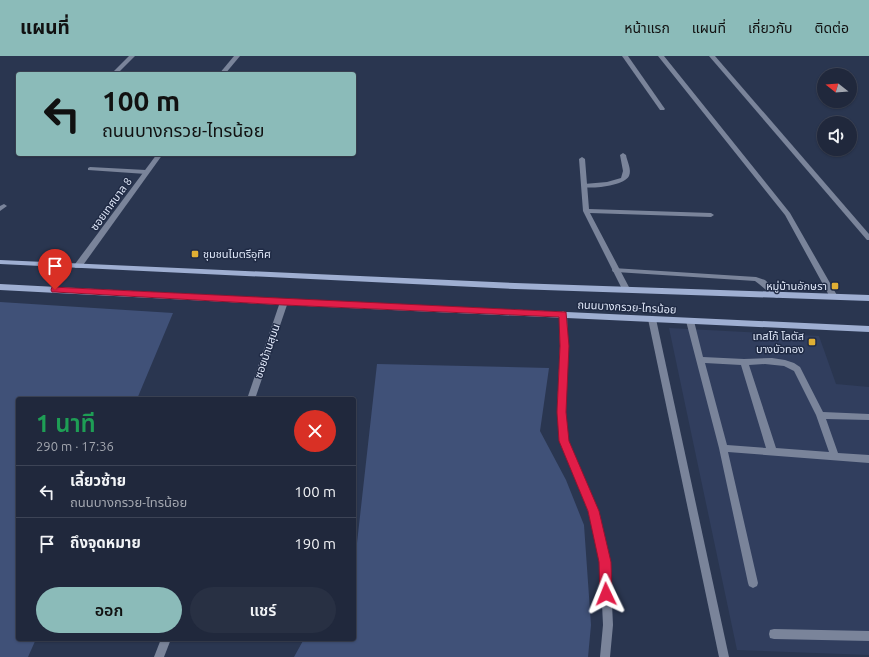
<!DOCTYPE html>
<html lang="th">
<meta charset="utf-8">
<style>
:root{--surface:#20283c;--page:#283043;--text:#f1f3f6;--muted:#a2a6af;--line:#3d4456;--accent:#8bbbb9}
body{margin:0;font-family:Ubuntu,"Noto Sans Thai",sans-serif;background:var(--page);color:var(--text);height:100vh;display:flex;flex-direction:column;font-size:15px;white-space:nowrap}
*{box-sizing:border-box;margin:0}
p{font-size:13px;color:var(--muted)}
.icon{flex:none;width:22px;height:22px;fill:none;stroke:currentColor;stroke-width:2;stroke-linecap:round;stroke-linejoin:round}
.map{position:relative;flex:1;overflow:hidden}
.side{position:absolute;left:16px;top:341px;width:340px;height:244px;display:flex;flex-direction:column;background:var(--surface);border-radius:4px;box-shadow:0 1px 3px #0004,0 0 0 1px var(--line)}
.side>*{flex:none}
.banner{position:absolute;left:16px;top:16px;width:340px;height:84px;border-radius:4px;box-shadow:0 1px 3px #0004,0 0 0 1px var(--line);background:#8bbbb9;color:#111;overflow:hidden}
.needle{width:26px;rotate:287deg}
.tools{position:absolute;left:817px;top:12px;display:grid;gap:8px}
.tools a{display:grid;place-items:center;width:40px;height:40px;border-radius:50%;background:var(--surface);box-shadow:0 1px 3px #0004,0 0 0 1px var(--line);font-size:20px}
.pin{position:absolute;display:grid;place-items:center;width:34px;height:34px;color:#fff;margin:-41px -17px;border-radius:50% 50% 50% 0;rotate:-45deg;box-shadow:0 0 4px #0007}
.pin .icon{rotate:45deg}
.me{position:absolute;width:44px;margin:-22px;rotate:358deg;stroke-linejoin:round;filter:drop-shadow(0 0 3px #0008)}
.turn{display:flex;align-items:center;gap:14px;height:84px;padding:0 20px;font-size:18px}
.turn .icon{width:52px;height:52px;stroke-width:2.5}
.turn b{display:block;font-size:28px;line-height:34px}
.round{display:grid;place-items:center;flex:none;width:42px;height:42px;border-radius:21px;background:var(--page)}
.head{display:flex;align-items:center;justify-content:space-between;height:68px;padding:0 20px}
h1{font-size:24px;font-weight:600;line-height:30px;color:#1e9e55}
.button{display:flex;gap:8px;margin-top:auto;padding:8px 20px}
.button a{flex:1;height:46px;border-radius:24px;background:var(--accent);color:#111;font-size:16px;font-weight:600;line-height:46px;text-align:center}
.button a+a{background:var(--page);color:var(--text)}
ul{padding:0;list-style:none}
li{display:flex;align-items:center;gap:12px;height:52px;padding:0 20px;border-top:1px solid var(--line)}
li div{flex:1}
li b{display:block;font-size:15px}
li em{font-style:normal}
header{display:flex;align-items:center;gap:24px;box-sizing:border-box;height:56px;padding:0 20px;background:var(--accent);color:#111}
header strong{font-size:19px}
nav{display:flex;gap:22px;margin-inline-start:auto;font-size:14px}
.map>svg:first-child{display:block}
.built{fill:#313e5e}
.green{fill:#405178}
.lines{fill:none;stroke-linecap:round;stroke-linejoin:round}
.service{fill:#7a849a;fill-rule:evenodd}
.minor{fill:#7a849a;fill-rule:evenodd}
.secondary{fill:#9fafd2;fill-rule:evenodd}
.route{fill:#e11d48;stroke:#92132f}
.poi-dot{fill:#e0af34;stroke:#202b45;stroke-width:1.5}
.labels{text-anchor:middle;stroke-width:3;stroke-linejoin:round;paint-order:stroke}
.street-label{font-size:11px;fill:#e0e8f9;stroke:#202b45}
.poi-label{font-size:11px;fill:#e0e8f9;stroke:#202b45;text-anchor:end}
</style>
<header>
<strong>แผนที่</strong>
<nav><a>หน้าแรก</a><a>แผนที่</a><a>เกี่ยวกับ</a><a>ติดต่อ</a></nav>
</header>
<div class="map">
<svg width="869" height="601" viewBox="0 0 869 601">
<rect width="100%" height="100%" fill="#2a3650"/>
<!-- built -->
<path class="built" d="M669,272L819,280L836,328L869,331V599L737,594Z"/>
<!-- green -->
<g class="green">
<path d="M0,246L173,257L137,343H18V583H36L28,601H0Z"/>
<path d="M377,308L549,312L540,375L566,424L584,469L591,569L588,601H294L304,583H354V492L357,487Z"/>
</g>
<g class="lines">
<!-- service -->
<g class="service">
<path d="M623,97L626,99C627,105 632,114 629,120C624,130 592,133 582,131V129L584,128L607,126L621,122L623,115L620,99Z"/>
<path d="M90,111L146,114L149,116L146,118L88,114V112Z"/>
<path d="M613,212L756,221L765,224L781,239L777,242L774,241L759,228L755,225L616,216H613L612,214Z"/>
<path d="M652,260L656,263L729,601H719L648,263Z"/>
<path d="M690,262L694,265L703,301L744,303L772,302L785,304L794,307L800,311L823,356L869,358V364L826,363L838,397L869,399V407L728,396L758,527L757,530L753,532L749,530L748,527L719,392L686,265ZM705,307L741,309L766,392L727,389ZM765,308L784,310L794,315L816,359L829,396L776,392L749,309Z"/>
<path d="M774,573L869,575V585L774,583L770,582L769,578L770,574Z"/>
</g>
<!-- minor -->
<g class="minor">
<path d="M129,0H135L117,18H111Z"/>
<path d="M234,0H240L225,18H219Z"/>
<path d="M622,0H628L665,53L664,54H660Z"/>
<path d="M658,0H664L790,157L838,241L837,243H831L785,159Z"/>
<path d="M709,0H715L869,178V184H867Z"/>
<path d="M157,98H163L81,212H75L74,210L75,208Z"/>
<path d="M582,101L585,103L589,153L711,157L714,159L711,161L590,157L630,233L629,235H623L583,155L579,103Z"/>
<path d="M4,148L7,150L0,155V150Z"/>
<path d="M284,243L288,246L255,343H247L280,246Z"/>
<path d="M563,255L567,258L568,290L565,356L568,385L598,455L610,506L613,569L610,601H600L603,569L600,506L588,455L560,385L557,356L560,290L559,258Z"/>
<path d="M161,583H171L164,601H154Z"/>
</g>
<!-- secondary -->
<g class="secondary">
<path d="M0,204L515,227L869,239V245L515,233L0,208Z"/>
<path d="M0,228L284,243L869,270V276L284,249L0,234Z"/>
</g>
</g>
<!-- route -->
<path class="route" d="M52,231L566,256L569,290L566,356L569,385L599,455L611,506L612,538L610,542L606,543L602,542L600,538L599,506L588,455L559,385L557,356L560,290L559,261L284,249L55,236H52L51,234Z"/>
<!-- markers -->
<g class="poi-dot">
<rect x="191" y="194" width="8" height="8" rx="2"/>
<rect x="831" y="226" width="8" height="8" rx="2"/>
<rect x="808" y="282" width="8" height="8" rx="2"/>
</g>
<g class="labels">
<!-- street labels -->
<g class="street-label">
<text transform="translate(111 148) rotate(-54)" y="4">ซอยเทศบาล 8</text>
<text transform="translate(627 251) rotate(3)" y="4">ถนนบางกรวย-ไทรน้อย</text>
<text transform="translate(267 295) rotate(-71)" y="4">ซอยบ้านสุมน</text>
</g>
<!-- poi labels -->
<g class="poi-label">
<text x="203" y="202" text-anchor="start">ชุมชนไมตรีอุทิศ</text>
<text x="827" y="234">หมู่บ้านอักษรา</text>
<text x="804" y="284">เทสโก้ โลตัส<tspan x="804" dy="13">บางบัวทอง</tspan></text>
</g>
</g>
</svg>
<div class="tools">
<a><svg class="needle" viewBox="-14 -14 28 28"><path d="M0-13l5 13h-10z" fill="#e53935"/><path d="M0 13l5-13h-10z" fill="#a2a6af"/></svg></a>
<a><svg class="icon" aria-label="sound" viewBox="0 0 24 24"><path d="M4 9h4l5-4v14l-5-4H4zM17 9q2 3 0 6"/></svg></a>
</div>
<div class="pin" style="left:55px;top:234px;background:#d93025"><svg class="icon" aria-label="arrive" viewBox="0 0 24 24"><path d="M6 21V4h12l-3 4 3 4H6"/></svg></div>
<svg class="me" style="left:606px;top:538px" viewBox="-20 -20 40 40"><path d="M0-17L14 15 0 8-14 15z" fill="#e11d48" stroke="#fff" stroke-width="4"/></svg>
<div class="banner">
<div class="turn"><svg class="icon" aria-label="left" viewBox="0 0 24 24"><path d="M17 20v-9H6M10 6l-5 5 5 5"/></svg><div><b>100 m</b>ถนนบางกรวย-ไทรน้อย</div></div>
</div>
<section class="side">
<div class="head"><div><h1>1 นาที</h1><p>290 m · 17:36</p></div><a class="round" style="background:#d93025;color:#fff"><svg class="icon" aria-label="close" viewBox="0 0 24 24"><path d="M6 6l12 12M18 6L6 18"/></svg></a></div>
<ul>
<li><svg class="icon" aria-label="left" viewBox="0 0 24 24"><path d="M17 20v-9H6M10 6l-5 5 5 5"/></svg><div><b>เลี้ยวซ้าย</b><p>ถนนบางกรวย-ไทรน้อย</p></div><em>100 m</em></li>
<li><svg class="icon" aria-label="arrive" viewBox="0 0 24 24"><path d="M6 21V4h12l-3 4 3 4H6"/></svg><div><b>ถึงจุดหมาย</b></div><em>190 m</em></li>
</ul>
<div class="button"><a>ออก</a><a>แชร์</a></div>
</section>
</div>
